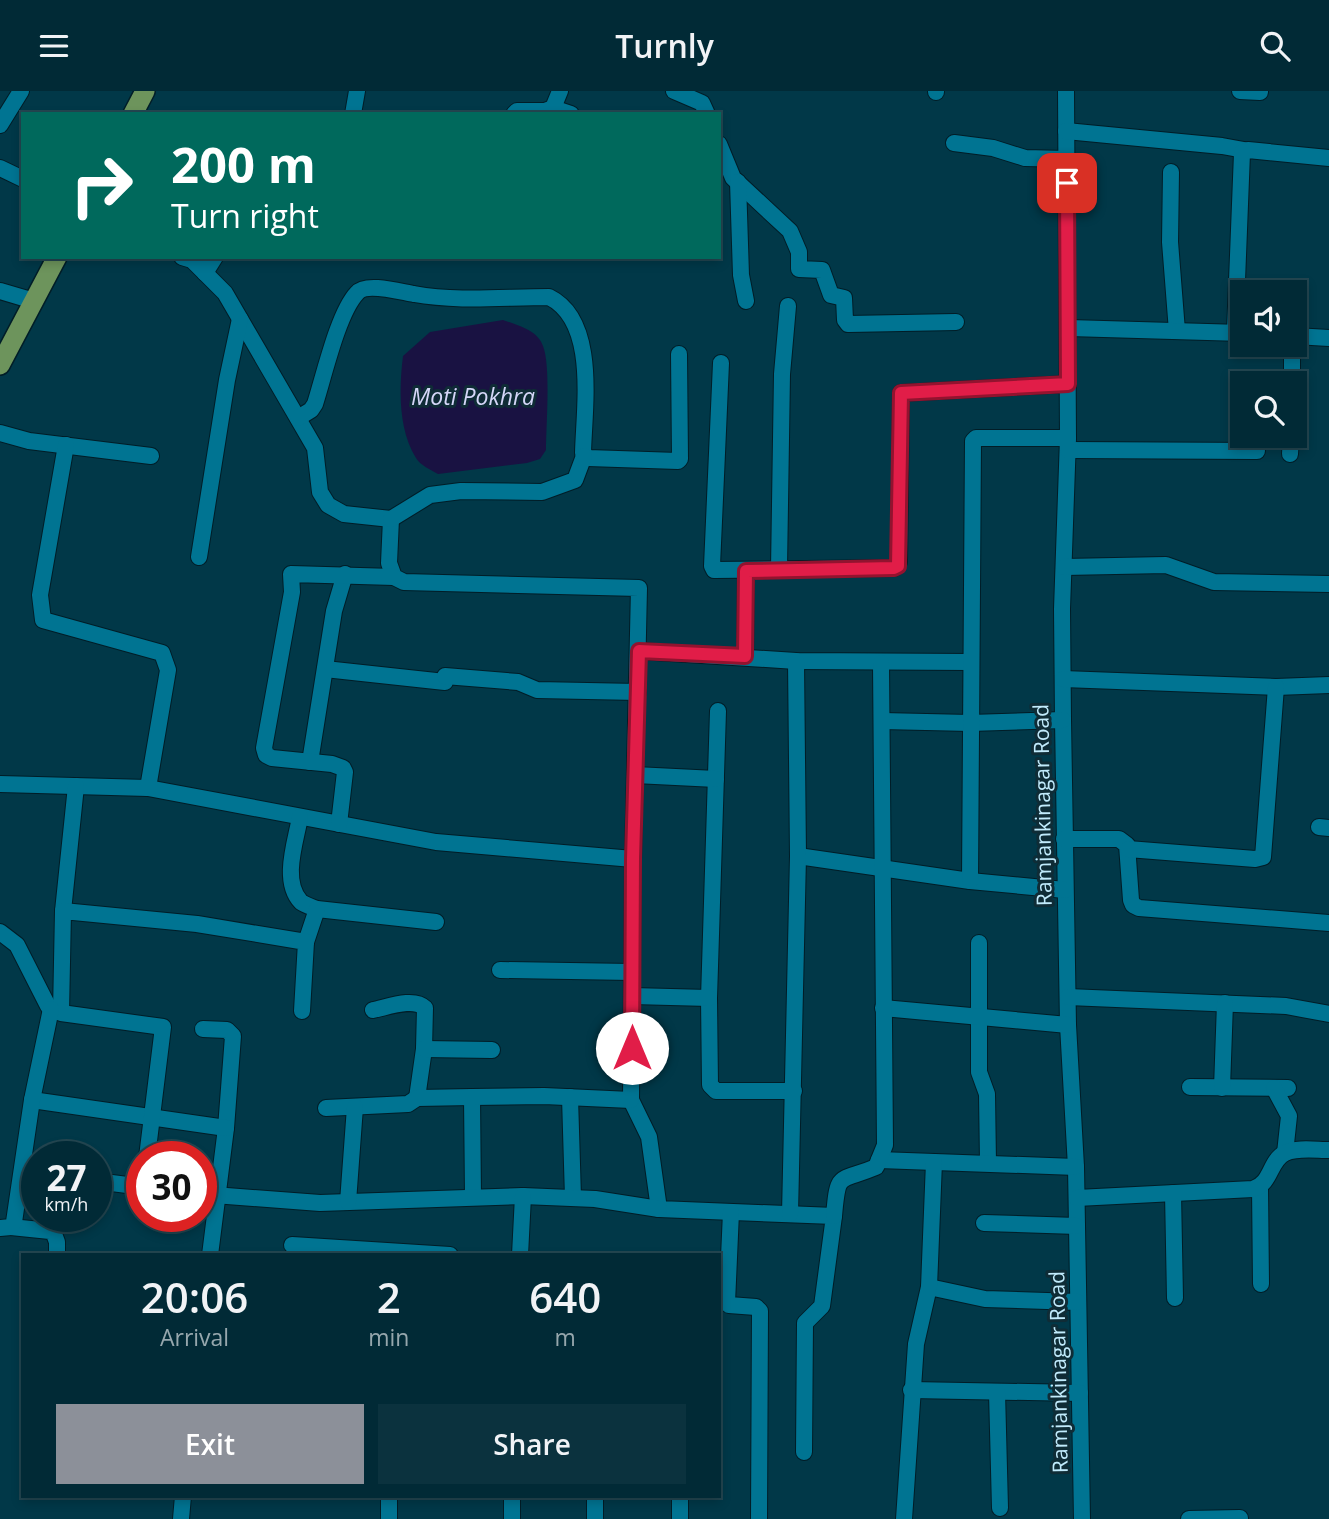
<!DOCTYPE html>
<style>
:root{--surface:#012a36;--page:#0b323e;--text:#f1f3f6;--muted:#96a7ad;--line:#234651;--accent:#8c9099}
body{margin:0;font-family:"Open Sans",sans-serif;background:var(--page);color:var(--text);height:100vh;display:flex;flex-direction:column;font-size:26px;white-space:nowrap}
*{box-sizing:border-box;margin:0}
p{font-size:23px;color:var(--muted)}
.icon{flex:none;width:38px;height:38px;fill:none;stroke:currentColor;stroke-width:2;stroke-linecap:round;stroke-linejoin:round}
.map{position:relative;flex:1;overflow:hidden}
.drawer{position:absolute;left:21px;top:1162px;width:700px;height:245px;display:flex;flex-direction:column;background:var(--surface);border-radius:0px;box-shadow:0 4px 10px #0003,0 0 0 2px var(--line)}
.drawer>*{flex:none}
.hud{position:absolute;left:21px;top:21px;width:700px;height:147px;border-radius:0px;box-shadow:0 4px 10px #0003,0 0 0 2px var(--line);background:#00695c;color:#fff;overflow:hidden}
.fabs{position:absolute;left:1230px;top:189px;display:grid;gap:14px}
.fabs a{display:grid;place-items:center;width:77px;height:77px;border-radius:0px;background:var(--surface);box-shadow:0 4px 10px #0003,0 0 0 2px var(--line);font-size:35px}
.speed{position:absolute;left:21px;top:1050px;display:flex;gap:14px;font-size:35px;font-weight:700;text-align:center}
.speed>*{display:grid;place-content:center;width:91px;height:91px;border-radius:50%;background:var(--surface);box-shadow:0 4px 10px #0003,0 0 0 2px var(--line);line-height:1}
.speed small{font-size:18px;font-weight:400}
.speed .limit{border:10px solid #d22;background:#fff;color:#111}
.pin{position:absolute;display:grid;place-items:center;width:60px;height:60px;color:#fff;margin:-30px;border-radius:14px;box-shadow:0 4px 10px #0006}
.me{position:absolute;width:77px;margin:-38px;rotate:0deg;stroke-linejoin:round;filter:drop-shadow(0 0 5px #0008)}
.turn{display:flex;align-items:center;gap:24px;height:147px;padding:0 35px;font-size:32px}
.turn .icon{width:91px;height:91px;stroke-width:2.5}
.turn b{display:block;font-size:49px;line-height:60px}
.eta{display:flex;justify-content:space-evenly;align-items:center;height:119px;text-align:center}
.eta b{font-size:42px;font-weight:600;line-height:49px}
.cta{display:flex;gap:14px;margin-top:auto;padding:14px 35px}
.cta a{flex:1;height:80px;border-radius:0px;background:var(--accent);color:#fff;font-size:28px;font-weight:600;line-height:80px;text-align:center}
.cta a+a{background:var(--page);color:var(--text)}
header{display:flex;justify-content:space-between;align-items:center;height:91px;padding:0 35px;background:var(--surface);font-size:32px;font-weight:600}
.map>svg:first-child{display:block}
.water{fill:#191242}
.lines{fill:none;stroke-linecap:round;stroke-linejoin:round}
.minor-casing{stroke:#011d27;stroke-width:18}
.major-casing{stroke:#011d27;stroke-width:22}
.minor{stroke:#007492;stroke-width:16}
.major{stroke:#6d945c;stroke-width:19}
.route-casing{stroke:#92132f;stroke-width:18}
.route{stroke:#e11d48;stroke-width:12}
.labels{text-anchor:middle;stroke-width:6;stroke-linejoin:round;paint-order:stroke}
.street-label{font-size:21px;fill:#c1ebfc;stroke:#0f2c36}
.water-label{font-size:23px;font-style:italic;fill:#d5d6f8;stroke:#0f2c36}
</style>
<header><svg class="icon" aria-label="menu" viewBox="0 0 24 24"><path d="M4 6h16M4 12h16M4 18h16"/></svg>Turnly<svg class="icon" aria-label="search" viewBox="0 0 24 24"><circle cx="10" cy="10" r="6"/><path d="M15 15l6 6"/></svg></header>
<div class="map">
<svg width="1329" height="1428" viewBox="0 0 1329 1428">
<rect width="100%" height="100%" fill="#013848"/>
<!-- water -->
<path class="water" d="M503,229C517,234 538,239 543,255C551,275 546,335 546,359L540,368L527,372L438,383C431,379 420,374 416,367C398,338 399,297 403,265L430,241Z"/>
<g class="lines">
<defs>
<g id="minor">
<path d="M674,0L702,12L707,23"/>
<path d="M1066,0L1068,347L1062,518L1063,629L1068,934L1076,1076L1082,1428"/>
<path d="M1240,0L1260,1"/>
<path d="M936,1V0"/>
<path d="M553,17L571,23"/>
<path d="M353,23L357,0"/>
<path d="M514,23L517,20H545L553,17L560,0"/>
<path d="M0,34L21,0"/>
<path d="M1066,40L1222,55L1244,59"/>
<path d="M954,52L993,57L1025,67L1067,68"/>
<path d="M719,53L733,87L790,140L799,161V178L822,179L831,204L844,207L845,229L848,233L956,231"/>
<path d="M0,77L23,88"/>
<path d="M1171,81L1170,151L1177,240"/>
<path d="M738,91L741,184L746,210"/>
<path d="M182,166L192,169L225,202L315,357L320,401L328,414L344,423L391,428L389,472L394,486L404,491L639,497L633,768L631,1009L649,1046L659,1118L834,1125L822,1215L805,1232L804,1361"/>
<path d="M205,182L215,166"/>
<path d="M0,200L34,210"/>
<path d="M1069,237L1242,242"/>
<path d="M1235,241L1242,62L1248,59L1329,67"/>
<path d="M1295,245L1329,247"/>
<path d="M721,272L712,475L714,479L894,477L899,471L901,302L1068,293"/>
<path d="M1292,292V254"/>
<path d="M298,327L311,319L315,313C324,285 338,222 357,202C366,191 401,201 414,203C458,211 504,206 549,206C598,230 584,317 583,362L588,367L678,370L680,368L679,263"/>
<path d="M0,342L29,350L151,365"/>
<path d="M66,354L40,504L43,529L162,562L168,579L148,697"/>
<path d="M1068,359L1257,360"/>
<path d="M1290,363L1291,345"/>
<path d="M391,428L430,404L461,400L542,401L575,389L584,365"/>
<path d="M199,466L227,289L240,228"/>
<path d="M1064,476L1166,474L1214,491L1329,493"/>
<path d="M779,478L782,283L788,215"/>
<path d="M639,560L796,570L970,571"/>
<path d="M745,565L746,480"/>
<path d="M325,578L445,591"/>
<path d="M445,585L518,591L537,599L638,601"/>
<path d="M1063,588L1276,596L1329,594"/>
<path d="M718,620L709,907L710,994L716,1000H794"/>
<path d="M882,630L970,632L1063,629"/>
<path d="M310,671L334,520L345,483"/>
<path d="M635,684L716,688"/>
<path d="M0,693L148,697L436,751L633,768"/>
<path d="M300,726C296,750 281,790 301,811C305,814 312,816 317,818L436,831"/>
<path d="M339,733L345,681L343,677L332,673L272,667L266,664L264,657L292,501L291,483L394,486"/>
<path d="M1319,736L1329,737"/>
<path d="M1064,748H1119L1127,754L1131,809L1133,814L1139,817L1329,832"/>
<path d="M1128,758L1255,768L1263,766L1276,596"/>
<path d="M798,765L970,790L1065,799"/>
<path d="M970,790L973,350L976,347H1068"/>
<path d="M63,820L76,695"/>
<path d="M0,841L17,854L48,915L59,921"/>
<path d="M306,851L317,818"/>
<path d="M979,852V981L987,1003L988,1072"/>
<path d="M500,879L632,881"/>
<path d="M632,905L709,907"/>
<path d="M1068,906L1286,915L1329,923"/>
<path d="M883,917L1068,934"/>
<path d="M373,919C388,916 414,906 425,917L424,958L417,1007"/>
<path d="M203,938L227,939L233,945L226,1037L210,1164"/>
<path d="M424,958L492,959"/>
<path d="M1190,996L1288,997"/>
<path d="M1222,997L1225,912"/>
<path d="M1274,997L1289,1025L1285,1062"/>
<path d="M472,1006L473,1106"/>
<path d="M570,1006L573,1107"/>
<path d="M32,1009L226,1037"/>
<path d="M326,1017L408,1013L417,1007L472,1006L544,1005L631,1009"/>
<path d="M147,1066L163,936L61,922L63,820L197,833L306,851L302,920"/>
<path d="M879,1069L1076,1076"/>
<path d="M96,1090L135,1095L142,1092"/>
<path d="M1260,1096L1261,1193"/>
<path d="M1173,1102L1175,1207"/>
<path d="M201,1103L320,1112L523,1105L595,1108L659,1118"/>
<path d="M1077,1107L1253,1098C1272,1092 1269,1070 1285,1062C1297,1056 1316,1059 1329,1059"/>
<path d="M348,1111L355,1016"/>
<path d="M731,1121L727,1212L729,1214L756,1216L760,1220L759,1428"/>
<path d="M790,1123L798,765L796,570"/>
<path d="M834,1125C838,1079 838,1092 876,1076L885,1054L881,572"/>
<path d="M984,1132L1077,1135"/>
<path d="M11,1136L50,1140L54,1143L57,1151V1164"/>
<path d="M0,1137L11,1136L14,1131L32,1009L51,918"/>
<path d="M292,1154L450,1164"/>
<path d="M520,1164L523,1105"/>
<path d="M929,1196L985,1208L1078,1211"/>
<path d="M911,1299L1080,1302"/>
<path d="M997,1301L1000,1417"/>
<path d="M595,1405V1428"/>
<path d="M181,1428L183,1405"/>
<path d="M389,1428V1405"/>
<path d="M512,1428V1405"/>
<path d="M680,1428V1405"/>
<path d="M904,1428L916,1253L929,1196L934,1071"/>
<path d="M1189,1428L1240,1427"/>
</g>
<g id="major">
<path d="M133,23L145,0"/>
<path d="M0,274L57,166"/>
</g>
</defs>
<!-- minor casing -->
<use href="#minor" class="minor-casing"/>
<!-- major casing -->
<use href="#major" class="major-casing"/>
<!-- minor -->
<use href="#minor" class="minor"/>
<!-- major -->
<use href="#major" class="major"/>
</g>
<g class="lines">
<defs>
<path id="route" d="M632,957L633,768L639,560L745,565L746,480L894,477L898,475L901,302L1068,293L1067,92"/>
</defs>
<!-- route casing -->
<use href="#route" class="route-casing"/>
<!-- route -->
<use href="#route" class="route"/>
</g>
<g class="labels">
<!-- street labels -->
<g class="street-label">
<text transform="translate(1043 714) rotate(-91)" y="7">Ramjankinagar Road</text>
<text transform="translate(1059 1281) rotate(-91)" y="7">Ramjankinagar Road</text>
</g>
<!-- water labels -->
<g class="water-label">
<text x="473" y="314">Moti Pokhra</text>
</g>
</g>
</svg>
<div class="fabs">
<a><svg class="icon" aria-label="sound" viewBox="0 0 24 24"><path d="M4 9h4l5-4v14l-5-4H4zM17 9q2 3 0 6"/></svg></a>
<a><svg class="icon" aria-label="search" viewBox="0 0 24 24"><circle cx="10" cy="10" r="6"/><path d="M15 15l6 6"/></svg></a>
</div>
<div class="speed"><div>27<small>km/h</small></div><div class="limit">30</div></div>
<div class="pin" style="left:1067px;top:92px;background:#d93025"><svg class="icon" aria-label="arrive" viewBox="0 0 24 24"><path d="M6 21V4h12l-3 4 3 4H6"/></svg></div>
<svg class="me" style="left:632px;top:957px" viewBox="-20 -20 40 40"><circle r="19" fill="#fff"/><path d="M0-13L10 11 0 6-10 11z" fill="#e11d48"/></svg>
<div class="hud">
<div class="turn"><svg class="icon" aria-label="right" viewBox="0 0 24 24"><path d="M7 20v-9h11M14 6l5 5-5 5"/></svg><div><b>200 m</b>Turn right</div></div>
</div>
<section class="drawer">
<div class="eta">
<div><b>20:06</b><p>Arrival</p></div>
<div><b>2</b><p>min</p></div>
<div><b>640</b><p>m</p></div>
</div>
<div class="cta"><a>Exit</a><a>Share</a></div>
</section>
</div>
